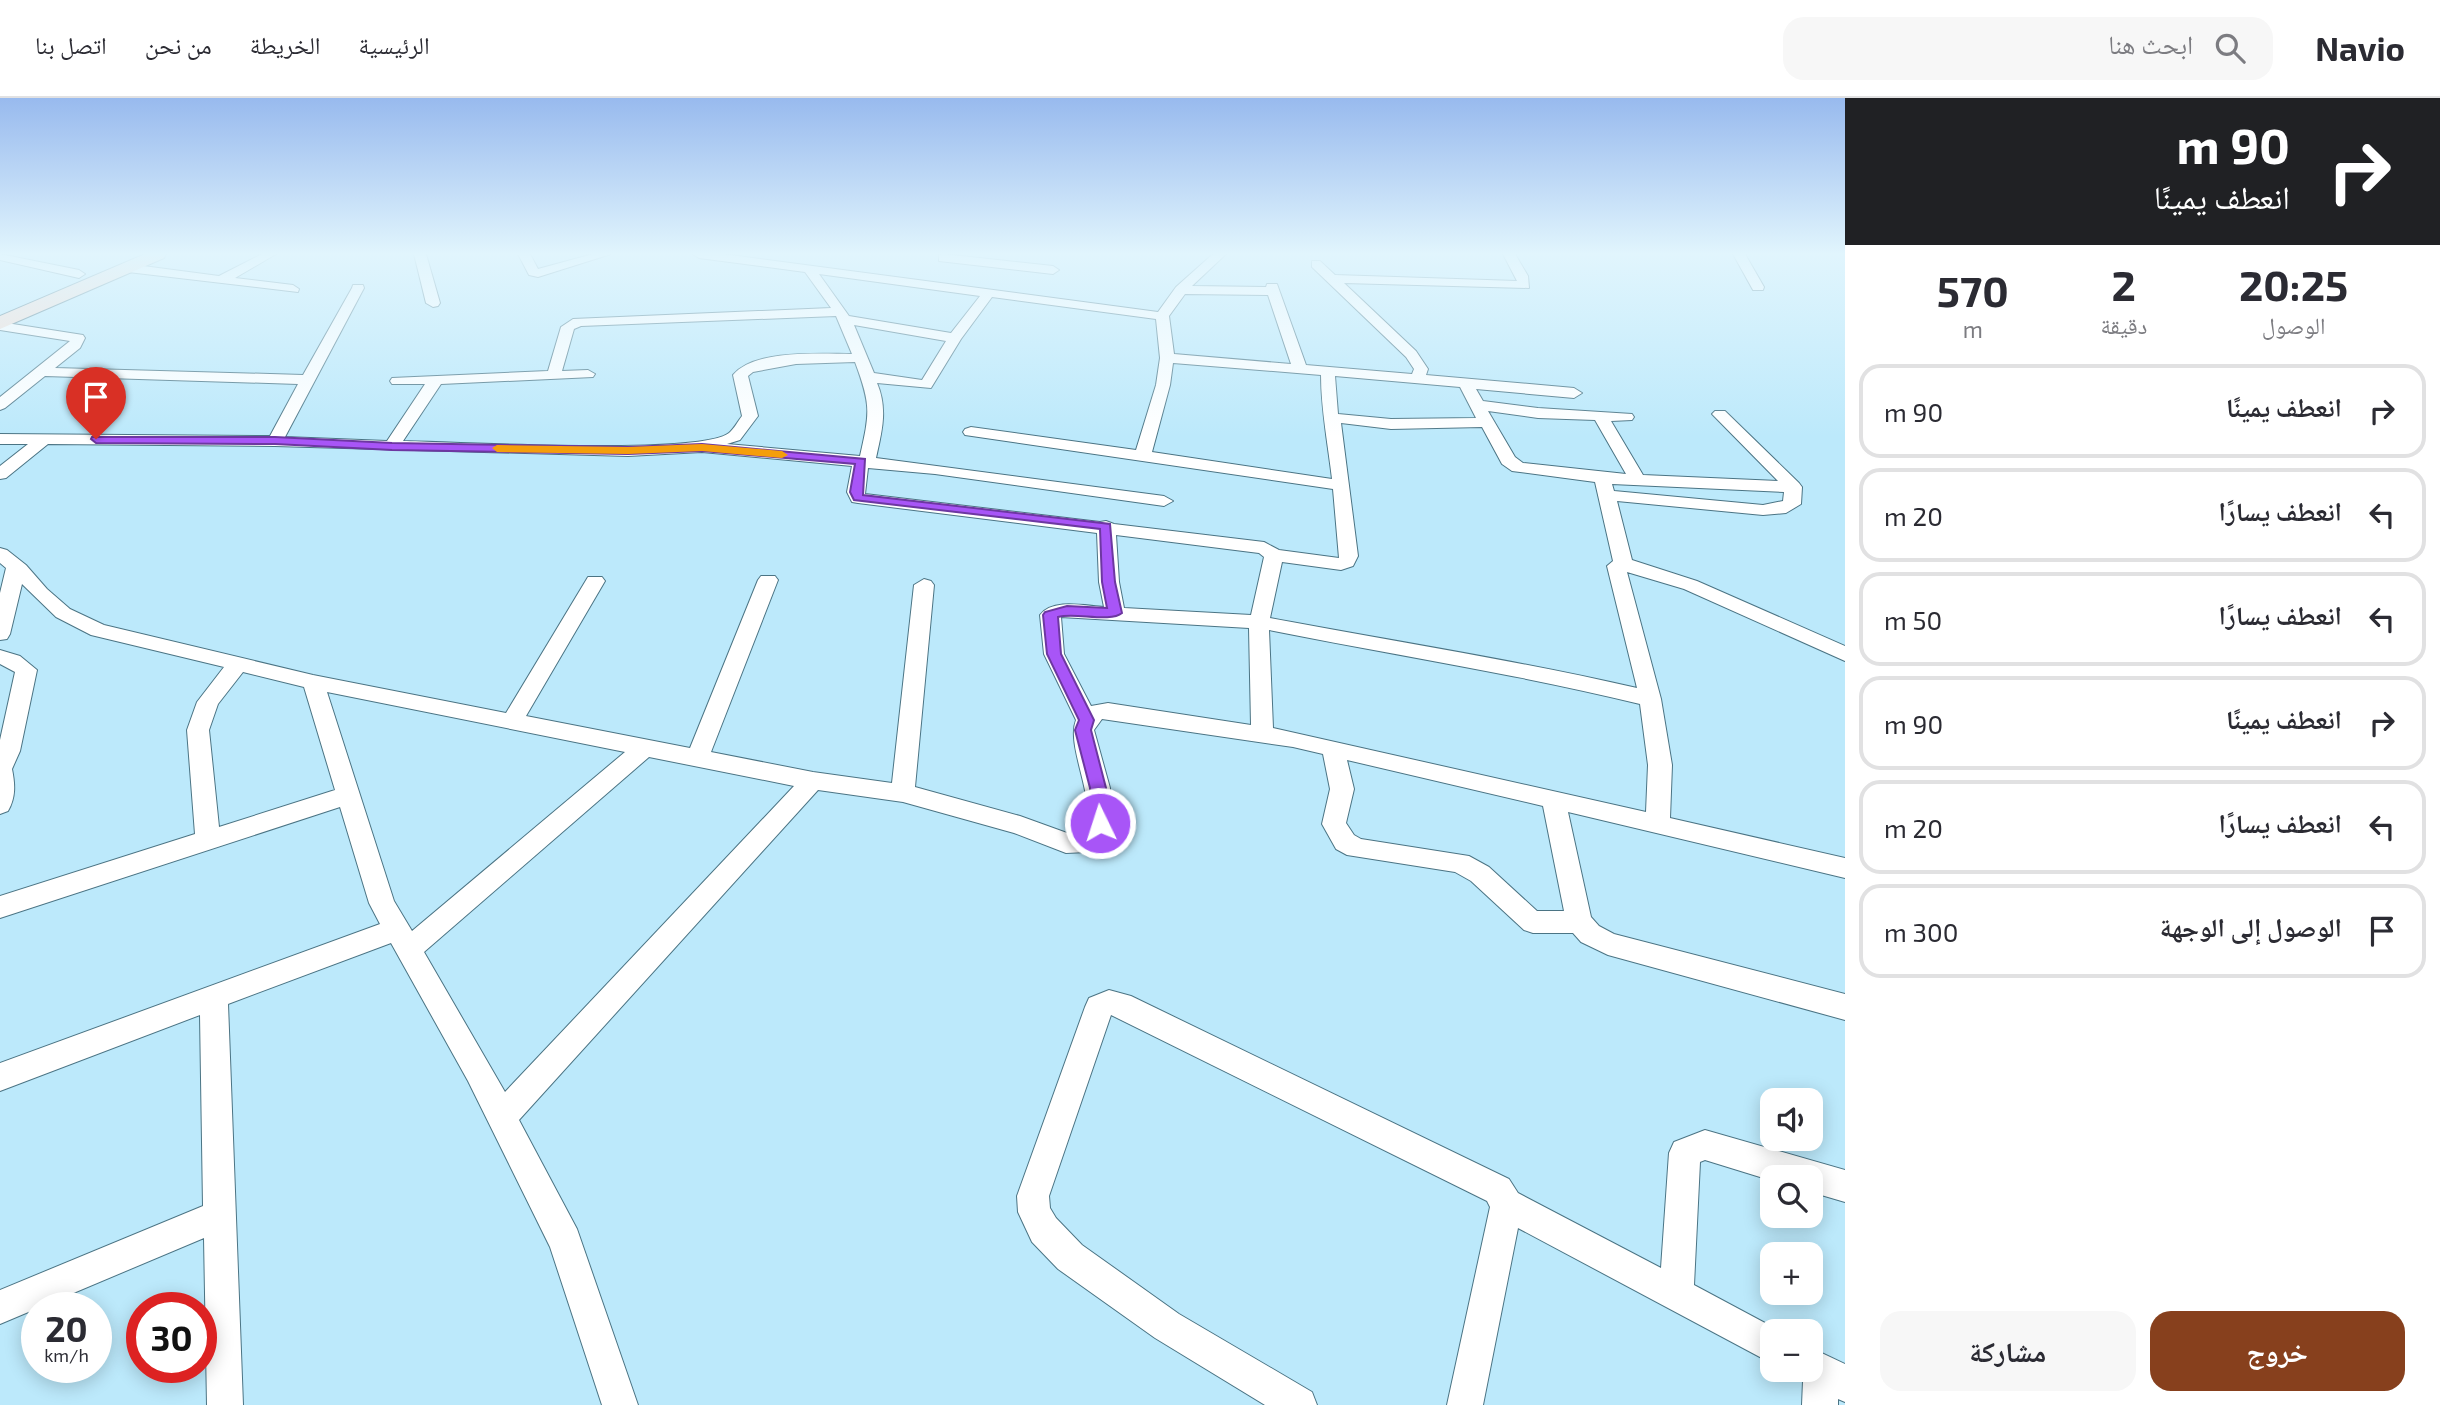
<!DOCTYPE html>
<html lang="ar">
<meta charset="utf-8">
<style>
:root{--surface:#fff;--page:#f7f7f7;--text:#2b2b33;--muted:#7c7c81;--line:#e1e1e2;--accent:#87401d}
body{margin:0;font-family:"Exo 2","Noto Naskh Arabic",sans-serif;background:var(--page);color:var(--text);direction:rtl;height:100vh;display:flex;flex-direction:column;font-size:26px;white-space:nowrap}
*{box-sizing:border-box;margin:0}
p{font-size:23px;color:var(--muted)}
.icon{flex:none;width:38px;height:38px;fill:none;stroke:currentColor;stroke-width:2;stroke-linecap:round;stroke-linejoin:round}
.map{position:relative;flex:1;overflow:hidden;direction:ltr}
.sheet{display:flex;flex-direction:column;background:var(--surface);width:595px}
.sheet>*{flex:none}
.guide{background:#202124;color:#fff;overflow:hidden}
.fabs{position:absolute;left:1760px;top:990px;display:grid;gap:14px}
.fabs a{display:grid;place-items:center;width:63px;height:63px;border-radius:14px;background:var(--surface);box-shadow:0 4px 18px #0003;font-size:35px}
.speed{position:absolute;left:21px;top:1194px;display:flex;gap:14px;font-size:35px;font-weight:700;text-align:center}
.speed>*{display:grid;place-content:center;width:91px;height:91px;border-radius:50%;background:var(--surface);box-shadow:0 4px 18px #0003;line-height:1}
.speed small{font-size:18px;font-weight:400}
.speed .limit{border:10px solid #d22;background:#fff;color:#111}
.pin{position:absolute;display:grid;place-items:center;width:60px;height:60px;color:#fff;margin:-72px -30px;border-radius:50% 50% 50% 0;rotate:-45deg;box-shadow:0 0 7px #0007}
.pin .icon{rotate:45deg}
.me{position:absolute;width:77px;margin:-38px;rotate:356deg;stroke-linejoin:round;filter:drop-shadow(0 0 5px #0008)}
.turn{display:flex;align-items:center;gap:24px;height:147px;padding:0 35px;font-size:32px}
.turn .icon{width:91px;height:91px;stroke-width:2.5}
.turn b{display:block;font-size:49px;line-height:60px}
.eta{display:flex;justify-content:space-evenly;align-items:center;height:119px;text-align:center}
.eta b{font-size:42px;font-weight:700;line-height:49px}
.primary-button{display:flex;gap:14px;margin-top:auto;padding:14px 35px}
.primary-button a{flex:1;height:80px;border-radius:21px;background:var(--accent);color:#fff;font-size:28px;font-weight:700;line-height:80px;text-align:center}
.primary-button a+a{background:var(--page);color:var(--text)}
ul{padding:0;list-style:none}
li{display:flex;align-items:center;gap:21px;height:94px;margin:0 14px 10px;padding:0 21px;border:4px solid var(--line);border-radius:21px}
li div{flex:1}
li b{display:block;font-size:26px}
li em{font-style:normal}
header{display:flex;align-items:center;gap:42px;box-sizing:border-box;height:98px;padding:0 35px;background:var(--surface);border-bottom:2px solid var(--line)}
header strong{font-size:33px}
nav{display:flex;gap:38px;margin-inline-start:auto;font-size:24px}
.search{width:490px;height:63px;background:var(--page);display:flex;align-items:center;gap:18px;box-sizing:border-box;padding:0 24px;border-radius:21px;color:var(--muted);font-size:26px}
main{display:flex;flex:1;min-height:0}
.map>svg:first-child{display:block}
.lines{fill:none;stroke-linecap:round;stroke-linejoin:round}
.street-casing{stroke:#4b7484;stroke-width:2}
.secondary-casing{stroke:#4b7484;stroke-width:2}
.street{fill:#fff;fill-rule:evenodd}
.secondary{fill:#f8ded3;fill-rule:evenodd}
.route{fill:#a855f7;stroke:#6d37a1;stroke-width:2}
.slow{fill:#f59e0b}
</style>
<header>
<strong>Navio</strong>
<div class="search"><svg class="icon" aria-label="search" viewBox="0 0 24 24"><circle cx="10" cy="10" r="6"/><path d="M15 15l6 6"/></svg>ابحث هنا</div>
<nav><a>الرئيسية</a><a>الخريطة</a><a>من نحن</a><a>اتصل بنا</a></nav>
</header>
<main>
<section class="sheet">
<div class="guide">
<div class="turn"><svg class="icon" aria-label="right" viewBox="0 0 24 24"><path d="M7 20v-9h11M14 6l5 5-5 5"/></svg><div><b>90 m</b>انعطف يمينًا</div></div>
</div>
<div class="eta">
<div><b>20:25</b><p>الوصول</p></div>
<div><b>2</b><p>دقيقة</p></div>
<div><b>570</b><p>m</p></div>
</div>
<ul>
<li><svg class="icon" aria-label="right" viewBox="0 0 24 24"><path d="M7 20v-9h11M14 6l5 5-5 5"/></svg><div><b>انعطف يمينًا</b></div><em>90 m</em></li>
<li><svg class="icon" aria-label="left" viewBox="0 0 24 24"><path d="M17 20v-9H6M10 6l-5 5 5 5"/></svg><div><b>انعطف يسارًا</b></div><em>20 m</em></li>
<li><svg class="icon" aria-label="left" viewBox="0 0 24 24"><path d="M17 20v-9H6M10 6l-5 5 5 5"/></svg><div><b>انعطف يسارًا</b></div><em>50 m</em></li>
<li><svg class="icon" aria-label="right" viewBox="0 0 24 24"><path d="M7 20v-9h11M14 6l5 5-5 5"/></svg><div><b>انعطف يمينًا</b></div><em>90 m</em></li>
<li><svg class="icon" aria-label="left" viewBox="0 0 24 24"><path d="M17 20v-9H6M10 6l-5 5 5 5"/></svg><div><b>انعطف يسارًا</b></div><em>20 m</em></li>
<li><svg class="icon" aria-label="arrive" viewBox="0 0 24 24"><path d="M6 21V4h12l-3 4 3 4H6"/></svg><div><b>الوصول إلى الوجهة</b></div><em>300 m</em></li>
</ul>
<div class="primary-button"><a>خروج</a><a>مشاركة</a></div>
</section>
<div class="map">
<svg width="1845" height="1307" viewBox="0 0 1845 1307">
<rect width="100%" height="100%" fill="#bce9fb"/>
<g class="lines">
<defs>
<g id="street">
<path d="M0,156L79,172L85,176L79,180L0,162Z"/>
<path d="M262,156H276L235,180L293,187L299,191L298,194L128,174L122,170L128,166L219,178Z"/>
<path d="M414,156H426L440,205L438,208L433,209L426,205Z"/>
<path d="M518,156H530L538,171L593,156H611L538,179L529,177Z"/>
<path d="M693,156H723L1158,214L1176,189L1213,156H1226L1192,188L1266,189L1267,186H1277L1306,267L1412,276L1414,271L1406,259L1312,169V163H1320L1335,177L1517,183L1503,156H1515L1528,178L1529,190L1344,185L1416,253L1428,271L1426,277L1574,290L1582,295L1574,300L1476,291L1483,303L1538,310L1632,316L1634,319L1632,322L1611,323L1643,377L1778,383L1712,316L1715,313H1725L1799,385L1802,389L1801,406L1786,415L1763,417L1617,403L1632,462L1697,483L1845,548V563L1684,491L1627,474L1661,601L1672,667L1670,720L1845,760V780L1568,714L1591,819L1599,828L1614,836L1845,896V922L1608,857L1581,844L1573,835H1533L1524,832L1471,783L1455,774L1347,757L1336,751L1322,726L1330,691L1323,656L1293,649L1102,621L1094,632L1110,690L1112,725L1107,742L1096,751L1087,754L1066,755L1014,735L903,704L818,692L519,1022L577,1131L638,1307H602L550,1149L468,983L391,845L228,906L243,1307H207L204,1140L0,1226V1192L203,1108L200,917L0,993V965L380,826L369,805L340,709L0,820V798L195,736L187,632L197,604L224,569L91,537L56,519L22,486L10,536L7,541L0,542V495L6,470L0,465V450L7,452L26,467L47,491L70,511L104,527L313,577L506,615L588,479H602L605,483L526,618L690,650L758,482L761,478H775L778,482L711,654L813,674L892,685L914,487L924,481L931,483L934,487L915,689L1020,718L1067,735H1081L1087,730C1094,696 1066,647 1076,622L1044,556L1040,517C1053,500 1085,508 1104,509L1099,484L1097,435L858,405L852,404L847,394L852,368L702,354L628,358L275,348L48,346L6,380L0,381V368L28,346H0V336L270,338L298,286L45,278L5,310L0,312V299L70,243L0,232V224L83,237L85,240L80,250L55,270L303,277L352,190L353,187H363L364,190L285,339L387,343L425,286H392L390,283L392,280L548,273L561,229L573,221L831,210L805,174L699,160ZM819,176L980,198L951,235L849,218ZM1185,196L1268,197L1291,266L1174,256L1169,218ZM992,199L1156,221L1160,260L1156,287L1136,352L971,329L965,331L963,334L965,337L1333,391L1339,460L1279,452L1264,444L1114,426L1106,423L1100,424L865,396L868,370L935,376L1164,408L1173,403L1164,398L876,360C882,333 888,311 877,285L931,290L961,241ZM836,218L852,256C820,256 755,251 733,277L742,318C738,323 734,331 729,335C699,358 455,344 403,343L441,286L593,279L595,276L588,272L562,273L574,231L581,228ZM854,227L946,243L922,282L874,275ZM855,264C871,307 870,314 860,358L727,346L740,342L758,318L748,278L753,274L796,266ZM1173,265L1321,277C1321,312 1328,346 1332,381L1152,354L1170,287ZM1335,278L1460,289L1476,320L1391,321L1338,316ZM1488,313L1538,320L1595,322L1626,376L1523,365L1515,359ZM1341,325L1391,331L1482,329L1502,366L1512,373L1595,384L1613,463L1607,468L1637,590C1515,562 1392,543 1270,520L1282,464L1341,472L1353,468L1358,458ZM1612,386L1784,394L1783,403L1763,407L1614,393ZM1116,437L1259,455L1264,459L1251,517L1124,510L1119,484ZM1061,519L1249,530L1251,627L1108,605L1091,608L1064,556ZM1269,532C1393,557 1518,576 1640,606L1648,667L1646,714L1273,630ZM243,574L304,589L335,692L219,729L209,632L218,606ZM327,594L625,654L412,833L394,803ZM649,659L794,688L505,994L424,854ZM1347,662L1543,708L1564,813H1537L1489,769L1469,758L1361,741L1354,737L1346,725L1354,691Z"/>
<path d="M943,156L1053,168L1059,172L1053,176L939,163V157Z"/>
<path d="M1733,156H1745L1764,189L1763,192H1753Z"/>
<path d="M0,552L20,558L37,572L20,653L12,671C15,686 16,699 8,713L0,716V642L15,574L0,566Z"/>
<path d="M1109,892L1131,898L1509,1081L1518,1095L1661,1170L1669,1055L1674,1044L1705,1032L1845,1072V1104L1811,1094V1080H1773V1083L1705,1062L1700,1064L1694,1187L1782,1234H1773V1266L1518,1130L1483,1307H1447L1490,1109L1487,1103L1111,917L1049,1098L1050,1110L1056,1120L1082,1147L1179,1216L1312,1294L1317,1307H1265L1155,1240L1058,1171L1032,1144L1018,1114L1017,1098L1085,909L1089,900Z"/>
<path d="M1811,1250L1845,1266V1304L1838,1301V1307H1802L1803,1283L1798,1281L1795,1272H1811Z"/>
</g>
<path id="secondary" d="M145,156H166L164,160L0,231V218Z"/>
</defs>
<!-- street casing -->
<use href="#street" class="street-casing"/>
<!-- secondary casing -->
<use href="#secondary" class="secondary-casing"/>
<!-- street -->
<use href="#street" class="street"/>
<!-- secondary -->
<use href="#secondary" class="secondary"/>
</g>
<!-- sky -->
<linearGradient id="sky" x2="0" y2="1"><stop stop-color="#98baee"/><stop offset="0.46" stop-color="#e1f5fd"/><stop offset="1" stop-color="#e1f5fd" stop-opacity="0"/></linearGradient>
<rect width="1845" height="339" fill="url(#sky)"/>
<!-- route -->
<path class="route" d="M92,339H275L392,345L628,349L702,346L865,361L863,397L1110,426L1115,484L1122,515C1110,525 1075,514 1058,519L1061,556L1094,622L1091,632L1106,690L1109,725L1106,730H1094L1092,725L1090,690L1075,632L1079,622L1047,556L1043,517L1045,514L1067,508L1107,510L1102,484L1100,431L854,402L850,394L855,366L702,353L628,356L392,352L275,346L96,345L91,341Z"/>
<!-- slow -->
<path class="slow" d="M702,346L782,353L788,357L782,360L702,353L628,356L497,354L492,350L497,347L628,349Z"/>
</svg>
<div class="fabs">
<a><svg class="icon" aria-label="sound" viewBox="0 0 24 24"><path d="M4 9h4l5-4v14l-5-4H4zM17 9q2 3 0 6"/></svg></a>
<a><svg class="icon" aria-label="search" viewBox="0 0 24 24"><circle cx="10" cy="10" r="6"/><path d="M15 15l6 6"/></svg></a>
<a>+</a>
<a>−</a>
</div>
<div class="speed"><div>20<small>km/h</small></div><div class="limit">30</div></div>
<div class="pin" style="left:96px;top:341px;background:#d93025"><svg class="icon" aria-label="arrive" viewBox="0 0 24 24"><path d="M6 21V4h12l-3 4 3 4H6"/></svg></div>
<svg class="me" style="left:1100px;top:725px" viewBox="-20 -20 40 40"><circle r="17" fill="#a855f7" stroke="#fff" stroke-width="3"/><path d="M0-11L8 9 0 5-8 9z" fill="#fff"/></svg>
</div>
</main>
